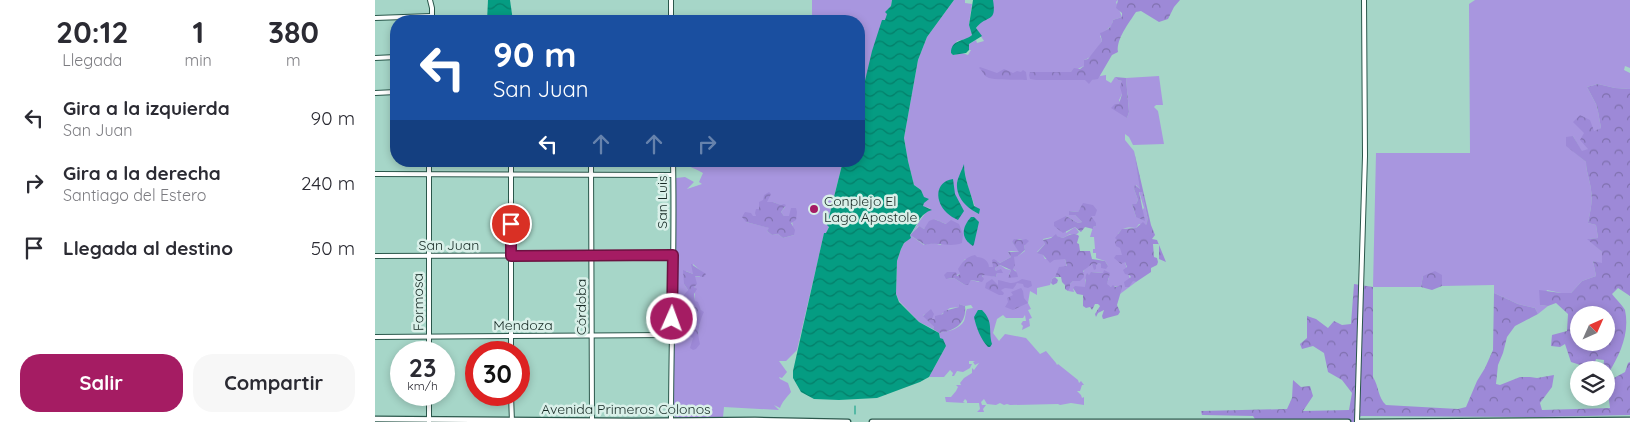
<!DOCTYPE html>
<html lang="es">
<meta charset="utf-8">
<style>
:root{--surface:#fff;--page:#f7f7f7;--text:#2b2b33;--muted:#7c7c81;--accent:#a51c63}
body{margin:0;font-family:Quicksand,sans-serif;background:var(--page);color:var(--text);height:100vh;display:flex;flex-direction:column;font-size:19px;white-space:nowrap}
*{box-sizing:border-box;margin:0}
p{font-size:16px;color:var(--muted)}
.icon{flex:none;width:28px;height:28px;fill:none;stroke:currentColor;stroke-width:2;stroke-linecap:round;stroke-linejoin:round}
.map{position:relative;flex:1;overflow:hidden}
.drawer{display:flex;flex-direction:column;background:var(--surface);width:375px}
.drawer>*{flex:none}
.hud{position:absolute;left:15px;top:15px;width:475px;height:152px;border-radius:20px;box-shadow:0 2px 8px #0003;background:#1a4fa0;color:#fff;overflow:hidden}
.needle{width:32px;rotate:45deg}
.fabs{position:absolute;left:1195px;top:306px;display:grid;gap:10px}
.fabs a{display:grid;place-items:center;width:45px;height:45px;border-radius:50%;background:var(--surface);box-shadow:0 2px 8px #0003;font-size:25px}
.speed{position:absolute;left:15px;top:341px;display:flex;gap:10px;font-size:25px;font-weight:700;text-align:center}
.speed>*{display:grid;place-content:center;width:65px;height:65px;border-radius:50%;background:var(--surface);box-shadow:0 2px 8px #0003;line-height:1}
.speed small{font-size:12px;font-weight:400}
.speed .limit{border:8px solid #d22;background:#fff;color:#111}
.pin{position:absolute;display:grid;place-items:center;width:42px;height:42px;color:#fff;margin:-21px;border:2px solid #fff;border-radius:50%;box-shadow:0 1px 5px #0007}
.me{position:absolute;width:55px;margin:-28px;rotate:2deg;stroke-linejoin:round;filter:drop-shadow(0 0 4px #0008)}
.turn{display:flex;align-items:center;gap:18px;height:105px;padding:0 20px;font-size:22px}
.turn .icon{width:65px;height:65px;stroke-width:2.5}
.turn b{display:block;font-size:35px;line-height:42px}
.lanes{display:flex;align-items:center;height:48px;padding:0 20px;background:#0003;justify-content:center;gap:25px;direction:ltr}
.lanes .off{opacity:.35}
.eta{display:flex;justify-content:space-evenly;align-items:center;height:85px;text-align:center}
.eta b{font-size:30px;font-weight:700;line-height:35px}
.primary-button{display:flex;gap:10px;margin-top:auto;padding:10px 20px}
.primary-button a{flex:1;height:58px;border-radius:20px;background:var(--accent);color:#fff;font-size:20px;font-weight:700;line-height:58px;text-align:center}
.primary-button a+a{background:var(--page);color:var(--text)}
ul{padding:0;list-style:none}
li{display:flex;align-items:center;gap:15px;height:65px;padding:0 20px}
li div{flex:1}
li b{display:block;font-size:19px}
li em{font-style:normal}
main{display:flex;flex:1;min-height:0}
.map>svg:first-child{display:block}
.grass{fill:#a896df;fill-rule:evenodd}
.forest{fill:url(#forest-crowns);fill-rule:evenodd}
.water{fill:url(#water-waves)}
.lines{fill:none;stroke-linecap:round;stroke-linejoin:round}
.stream{stroke:#059c82;stroke-width:1}
.minor-casing{stroke:#2a574b;stroke-width:6}
.tertiary-casing{stroke:#2a574b;stroke-width:7}
.minor{stroke:#fff;stroke-width:4}
.tertiary{stroke:#fff;stroke-width:4.5}
.route-casing{stroke:#6b1240;stroke-width:12}
.route{stroke:#a51c63;stroke-width:9}
.poi-dot{fill:#a51c63;stroke:#d9f0e9;stroke-width:2}
.labels{text-anchor:middle;stroke-width:5;stroke-linejoin:round;paint-order:stroke}
.poi-label{font-size:14px;fill:#182b26;stroke:#d9f0e9;text-anchor:start}
.street-label{font-size:14px;fill:#182b26;stroke:#d9f0e9}
</style>
<main>
<section class="drawer">
<div class="eta">
<div><b>20:12</b><p>Llegada</p></div>
<div><b>1</b><p>min</p></div>
<div><b>380</b><p>m</p></div>
</div>
<ul>
<li><svg class="icon" aria-label="left" viewBox="0 0 24 24"><path d="M17 20v-9H6M10 6l-5 5 5 5"/></svg><div><b>Gira a la izquierda</b><p>San Juan</p></div><em>90 m</em></li>
<li><svg class="icon" aria-label="right" viewBox="0 0 24 24"><path d="M7 20v-9h11M14 6l5 5-5 5"/></svg><div><b>Gira a la derecha</b><p>Santiago del Estero</p></div><em>240 m</em></li>
<li><svg class="icon" aria-label="arrive" viewBox="0 0 24 24"><path d="M6 21V4h12l-3 4 3 4H6"/></svg><div><b>Llegada al destino</b></div><em>50 m</em></li>
</ul>
<div class="primary-button"><a>Salir</a><a>Compartir</a></div>
</section>
<div class="map">
<svg width="1255" height="422" viewBox="0 0 1255 422">
<defs>
<pattern id="forest-crowns" width="20" height="18" patternUnits="userSpaceOnUse" patternTransform="scale(1.25)"><rect width="20" height="18" fill="#9d89d7"/><path d="M2 6a3 3 0 1 1 6 0M12 15a3 3 0 1 1 6 0" fill="none" stroke="#7f70ae"/></pattern>
<pattern id="water-waves" width="16" height="10" patternUnits="userSpaceOnUse" patternTransform="scale(1.25)"><rect width="16" height="10" fill="#059c82"/><path d="M0 5q4-4 8 0t8 0" fill="none" stroke="#057f6a"/></pattern>
</defs>
<rect width="100%" height="100%" fill="#a6d6c8"/>
<!-- grass -->
<g class="grass">
<path d="M437,0H517L516,6L511,12L513,13L484,106V21H437Z"/>
<path d="M579,0H590V3L597,4L594,24L597,35L592,39L582,41L576,53L579,55L587,53L593,55L596,50H594V44L601,40L602,43L609,41L601,29L618,0H743L741,2L747,17L738,20L737,25L725,36L727,41C722,48 717,58 709,60V66L696,72H655L678,80H717L725,76L731,75V80L736,83L740,77L743,80L747,81V94L744,100L752,118L754,112L751,78L784,76L788,105H781L779,107L783,111L789,144L758,145L754,137L750,134V140L759,151L766,190L761,185L759,189L763,200L761,204H757L761,217L769,208L764,191L767,192L773,220L771,225L764,224L761,228C753,227 748,227 743,234V240L748,255L746,256L750,262L755,279L761,282L745,294L746,289L743,286L736,287L731,285L734,278L728,273L717,272L710,280L711,287L698,288L699,292L693,291L695,288V284L698,281H705C707,274 709,267 717,264L721,269L720,265L724,263L733,266L730,261L721,258V253H718V249H720L719,237H715L718,227L721,226C718,217 713,214 705,209L703,212L694,211V215H700L707,222L703,223L691,216V233L700,227L704,232L702,234H695L688,238L681,236L668,239L670,244L662,252L668,255L670,259H690L692,267L677,279L675,285L662,288V295L655,291L653,303L656,309L653,310L657,318L654,319L655,326L647,330L648,326L646,324L648,321H651L650,315L648,318H631L628,315L622,319L618,333L624,341L630,334L651,338L665,354L671,351L681,363L682,365L683,364L703,380L704,383L706,381L709,385H707L705,391H702L706,395L707,398L709,397V405L696,403L685,405L683,404L635,405L632,404L629,405L625,403L621,405L612,404L609,399L606,402L607,405H611L608,409L609,412H602L605,409L604,403H592V401L590,399L588,402L590,403L571,402L570,397H576L581,391L583,387L581,385H586L585,383L589,378L597,373V368L599,370L604,363L600,365L598,362L600,361H594V364H597L595,368L588,372L582,371L579,376H577L578,373L575,370L569,377H554L571,346L565,338L564,333C572,332 585,329 589,321C591,316 590,313 592,309L598,308L596,305L590,306L584,304V307L575,308L560,319H557V316L552,314L548,315L559,327L558,329L544,322L524,301L521,294L522,261L526,249L529,243L535,238V235C542,226 546,217 555,208L548,207L549,198L546,190L539,185L533,161L529,138L543,60L552,37ZM589,167C590,182 598,199 602,213L596,209L582,182ZM559,219L571,224L566,245L558,243L549,245L535,235L543,226L549,229ZM644,239L647,240L650,245L649,246L650,251L643,256H640L639,257L638,269L641,271L634,275L636,270L631,269L625,265L620,268L622,273L621,277L609,274L604,282L596,280L590,285L579,278L571,279L585,274L584,269L590,259L610,261L614,267H618L622,261L625,263L636,257L633,252L636,251L645,252L637,242Z"/>
<path d="M1100,0H1255V68L1250,66L1249,70L1255,73V89L1240,88L1223,84L1212,87L1222,106L1226,128L1219,132L1209,133L1214,149L1207,152L1198,136L1192,146L1211,162C1211,172 1215,180 1216,190C1218,201 1215,212 1213,223L1221,225L1223,238L1213,239L1227,252V264L1218,261L1221,276L1207,281L1196,293H1186L1172,290L1165,305L1173,306L1163,314L1160,308L1143,304L1119,293V285L1067,286V275L1048,276L1046,287H998L1001,153H1095L1094,4Z"/>
<path d="M303,161H468L452,224L454,226L451,234H449L422,350L411,361H404L412,372L407,378L404,377L405,379L413,383L416,392C412,397 407,402 405,408L399,405L404,410L349,407L348,417L302,418L298,415L301,178L310,177L319,182L312,189L327,184L324,182L328,173C320,168 311,166 303,161ZM392,202H398L410,207L406,212L409,216L414,217L416,214L419,235L408,238L403,234L397,235L392,231L395,228L371,222L382,216L384,209ZM318,264L327,272L325,277L319,276L320,301L326,310L323,337L312,335L319,323C308,313 309,304 313,290L309,284L311,271L318,274Z"/>
</g>
<!-- forest -->
<g class="forest">
<path d="M743,0H805L799,7L793,19L784,22L766,11L761,12C754,23 741,39 743,52L737,55L723,79L717,80L714,84L710,80H661L655,79L654,75L655,72H696L699,68L705,69L709,66V60L713,59L727,41L725,33C732,31 737,27 738,20L747,17V13L741,8Z"/>
<path d="M605,67L622,73L629,69L638,73L642,71L646,72L648,70L651,72L652,80C644,79 618,81 612,77C608,75 608,71 604,68Z"/>
<path d="M740,77L751,78L754,112L752,118L736,108L740,104H744L747,94L745,87L747,81L743,80Z"/>
<path d="M1223,84L1240,88L1255,89V296L1243,288L1237,294C1241,299 1247,305 1250,310C1255,333 1245,355 1233,374L1231,373V370H1228L1229,360L1221,359L1218,369L1196,362L1190,344L1185,347L1176,346L1177,335L1192,331L1193,314L1181,303L1173,306L1165,305L1164,290L1186,293H1196L1207,281L1221,276L1218,261L1227,263V252L1212,239L1223,238L1221,225L1213,223C1215,212 1218,202 1216,190C1215,180 1211,172 1211,162L1191,146V137L1198,136L1207,151L1213,149L1205,140L1209,133L1198,122L1205,115L1215,120L1219,131L1226,128L1222,106L1212,87ZM1204,315H1231V342H1204Z"/>
<path d="M759,151L776,225L780,235L777,239L782,240L791,262L784,259V244H778L779,257L782,258L783,262L782,265L776,268V272L761,282L758,281L754,287H750L749,282L756,277L754,275L750,274L748,270L752,267L750,262L746,264L739,258L741,255H747L745,248L741,246L740,242L742,240L740,238L747,229L761,228L768,222L771,225L773,220L767,192H764L770,221L761,217L757,204H761L763,200L759,189L760,185L765,189Z"/>
<path d="M394,192L396,194L392,202H398L406,205L409,204L411,205L406,212L409,216H414L416,208H421L422,212L421,220L416,223L420,230L419,235L408,238L403,234L397,235L392,231L394,228L371,222L367,217L370,212L376,213L378,216H381L380,213L381,209H384V202L388,200L389,195Z"/>
<path d="M708,203L718,205L722,210L720,216H716L721,223V226L718,227V229L710,227L706,232L700,227L688,233L679,226V222L691,216L703,223L707,222L700,215H694V211L703,212Z"/>
<path d="M559,219L571,224L576,220L584,224L588,234L587,243C574,248 562,241 550,245L535,235L544,226L549,229L554,221Z"/>
<path d="M681,234L682,236L688,238C694,235 699,232 704,236L702,243L704,244L705,251H715L717,259L730,261L733,266L731,269L726,268V264L724,263L721,265V269L719,270L717,264L708,271L709,277L705,281H698L695,284V288L693,291L690,289V285L687,282L686,277H680L683,280L682,283L678,285L676,283L677,279L680,277L684,267L692,266L690,259L679,260L675,263L668,255L662,253L670,244L668,240L676,238Z"/>
<path d="M639,239L647,240L651,239L654,241L649,246L650,250L643,256L639,257L640,265L638,269L642,273L643,277L633,278L636,270L625,265L620,268L621,271L626,269L628,273H622L621,277L609,275L607,276L609,279L607,282L596,280L593,285H590L579,278L571,279L569,275L572,272H581L582,276L585,274L583,269C588,261 591,257 600,255L602,257C608,257 614,261 614,267H618L617,260L619,259L625,263L636,257L633,252H644L637,242Z"/>
<path d="M316,264L331,274L329,277L320,276L322,284L319,287L322,289L319,294L320,301L323,302L326,310L329,312C324,322 322,334 325,344L321,349L318,350L315,348L318,338L312,335L316,330L318,325L315,327L311,326L310,320L312,312L309,295L313,290L309,284L308,270L318,274Z"/>
<path d="M729,270L735,273L732,284L736,287L738,285L740,287L747,285V288L742,305L745,312L743,315L728,319L727,316L729,310L723,313L721,317L720,314L725,306L723,304H720L717,310L715,307L711,308L708,306V295L702,294L698,288L700,286L710,287L711,275L712,273L714,275L716,272L728,273Z"/>
<path d="M1060,271L1067,275V286L1057,290L1046,287L1048,276Z"/>
<path d="M617,279L623,285V280C635,282 636,286 647,279L656,281L657,286L653,288L649,287L648,284L642,283L638,289L630,288L626,290L629,293L628,295H624L610,288L611,283Z"/>
<path d="M979,284L998,287V377C1004,387 1003,398 1011,405L1083,409L1091,407L1102,381L1110,368L1118,350L1119,293L1143,304L1160,308L1163,314L1140,326L1132,337L1128,353L1123,365L1121,384L1125,385L1145,377H1155L1162,378L1179,375L1177,387L1165,403L1167,410L1235,408L1231,378H1239L1250,372L1253,363L1255,362V415L1166,417L986,416L979,422H882L878,416L827,415L826,411L912,409L917,398L918,380L926,387L935,386L938,396L928,411L974,410L977,393L967,380L953,372L949,353L938,346L927,349L925,344L932,338V316L941,319L953,328L959,321L967,325L976,324Z"/>
<path d="M646,288L648,291L649,298L653,303L638,310L630,307L633,302L632,298L638,295L636,292Z"/>
<path d="M584,304L590,306C592,323 580,331 564,333L558,329L559,327L548,316L556,309L559,314L557,319H560V316L568,314L569,311L584,307Z"/>
</g>
<!-- water -->
<g class="water">
<path d="M113,0H135L138,21H112Z"/>
<path d="M517,0H579L552,37L543,60L529,138L533,161L539,185L546,190L549,197L554,199L549,203L548,206L557,210C545,213 542,226 535,235L536,238L529,243L526,249L522,261L521,294L524,302L544,322L564,333L565,338L568,339L571,346L554,377L545,382L502,398L464,400L439,399L426,392L418,378V371L449,233H451L454,227L452,225L468,161H484V106L497,51L507,20H510L512,14L510,12L516,6Z"/>
<path d="M598,0H618C622,24 612,14 601,28L607,36L594,44V50L591,53L578,55L576,53C576,39 589,42 597,35L594,25Z"/>
<path d="M589,164C589,179 596,192 599,206L605,209L604,214C592,208 581,198 582,183C583,177 587,170 589,164Z"/>
<path d="M578,179L580,194L589,211L583,220C579,218 575,216 572,213C560,202 559,182 578,179Z"/>
<path d="M596,217H599L604,222L599,244L598,246C585,238 587,227 596,217Z"/>
<path d="M603,310H607C619,322 613,330 617,344L615,347H613C606,340 601,327 599,317Z"/>
</g>
<g class="lines">
<!-- stream -->
<path class="stream" d="M480,406V414"/>
<defs>
<g id="minor">
<path d="M55,0L57,8V21"/>
<path d="M296,0V21"/>
<path d="M0,18L57,16"/>
<path d="M0,58L21,57"/>
<path d="M0,93L21,92"/>
<path d="M54,161V352"/>
<path d="M136,161V352"/>
<path d="M216,161L217,421"/>
<path d="M0,174L298,175"/>
<path d="M0,256L299,255"/>
<path d="M0,337L296,335"/>
<path d="M136,395L137,422"/>
<path d="M54,422V395"/>
<path d="M296,422C296,335 300,248 298,161"/>
<path d="M982,422L990,156L989,0"/>
</g>
<g id="tertiary">
<path d="M0,419L257,421L380,420L473,422"/>
<path d="M497,422H973"/>
<path d="M985,422L1255,420"/>
</g>
</defs>
<!-- minor casing -->
<use href="#minor" class="minor-casing"/>
<!-- tertiary casing -->
<use href="#tertiary" class="tertiary-casing"/>
<!-- minor -->
<use href="#minor" class="minor"/>
<!-- tertiary -->
<use href="#tertiary" class="tertiary"/>
</g>
<g class="lines">
<defs>
<path id="route" d="M136,224V256L298,255L297,319"/>
</defs>
<!-- route casing -->
<use href="#route" class="route-casing"/>
<!-- route -->
<use href="#route" class="route"/>
</g>
<!-- markers -->
<circle class="poi-dot" cx="439" cy="209" r="5"/>
<g class="labels">
<!-- poi labels -->
<g class="poi-label">
<text x="449" y="206">Conplejo El<tspan x="449" dy="16">Lago Apostole</tspan></text>
</g>
<!-- street labels -->
<g class="street-label">
<text transform="translate(287 202) rotate(-90)" y="5">San Luis</text>
<text x="74" y="250">San Juan</text>
<text transform="translate(43 302) rotate(-91)" y="5">Formosa</text>
<text transform="translate(206 307) rotate(-90)" y="5">Córdoba</text>
<text x="148" y="330">Mendoza</text>
<text x="251" y="414">Avenida Primeros Colonos</text>
</g>
</g>
</svg>
<div class="fabs">
<a><svg class="needle" viewBox="-14 -14 28 28"><path d="M0-13l5 13h-10z" fill="#e53935"/><path d="M0 13l5-13h-10z" fill="#7c7c81"/></svg></a>
<a><svg class="icon" aria-label="layers" viewBox="0 0 24 24"><path d="M12 4l9 5-9 5-9-5zM3 14l9 5 9-5"/></svg></a>
</div>
<div class="speed"><div>23<small>km/h</small></div><div class="limit">30</div></div>
<div class="pin" style="left:136px;top:224px;background:#d93025"><svg class="icon" aria-label="arrive" viewBox="0 0 24 24"><path d="M6 21V4h12l-3 4 3 4H6"/></svg></div>
<svg class="me" style="left:297px;top:319px" viewBox="-20 -20 40 40"><circle r="17" fill="#a51c63" stroke="#fff" stroke-width="3"/><path d="M0-11L8 9 0 5-8 9z" fill="#fff"/></svg>
<div class="hud">
<div class="turn"><svg class="icon" aria-label="left" viewBox="0 0 24 24"><path d="M17 20v-9H6M10 6l-5 5 5 5"/></svg><div><b>90 m</b>San Juan</div></div>
<div class="lanes"><svg class="icon" aria-label="left" viewBox="0 0 24 24"><path d="M17 20v-9H6M10 6l-5 5 5 5"/></svg><svg class="icon off" aria-label="ahead" viewBox="0 0 24 24"><path d="M12 20V5M6 11l6-6 6 6"/></svg><svg class="icon off" aria-label="ahead" viewBox="0 0 24 24"><path d="M12 20V5M6 11l6-6 6 6"/></svg><svg class="icon off" aria-label="right" viewBox="0 0 24 24"><path d="M7 20v-9h11M14 6l5 5-5 5"/></svg></div>
</div>
</div>
</main>
